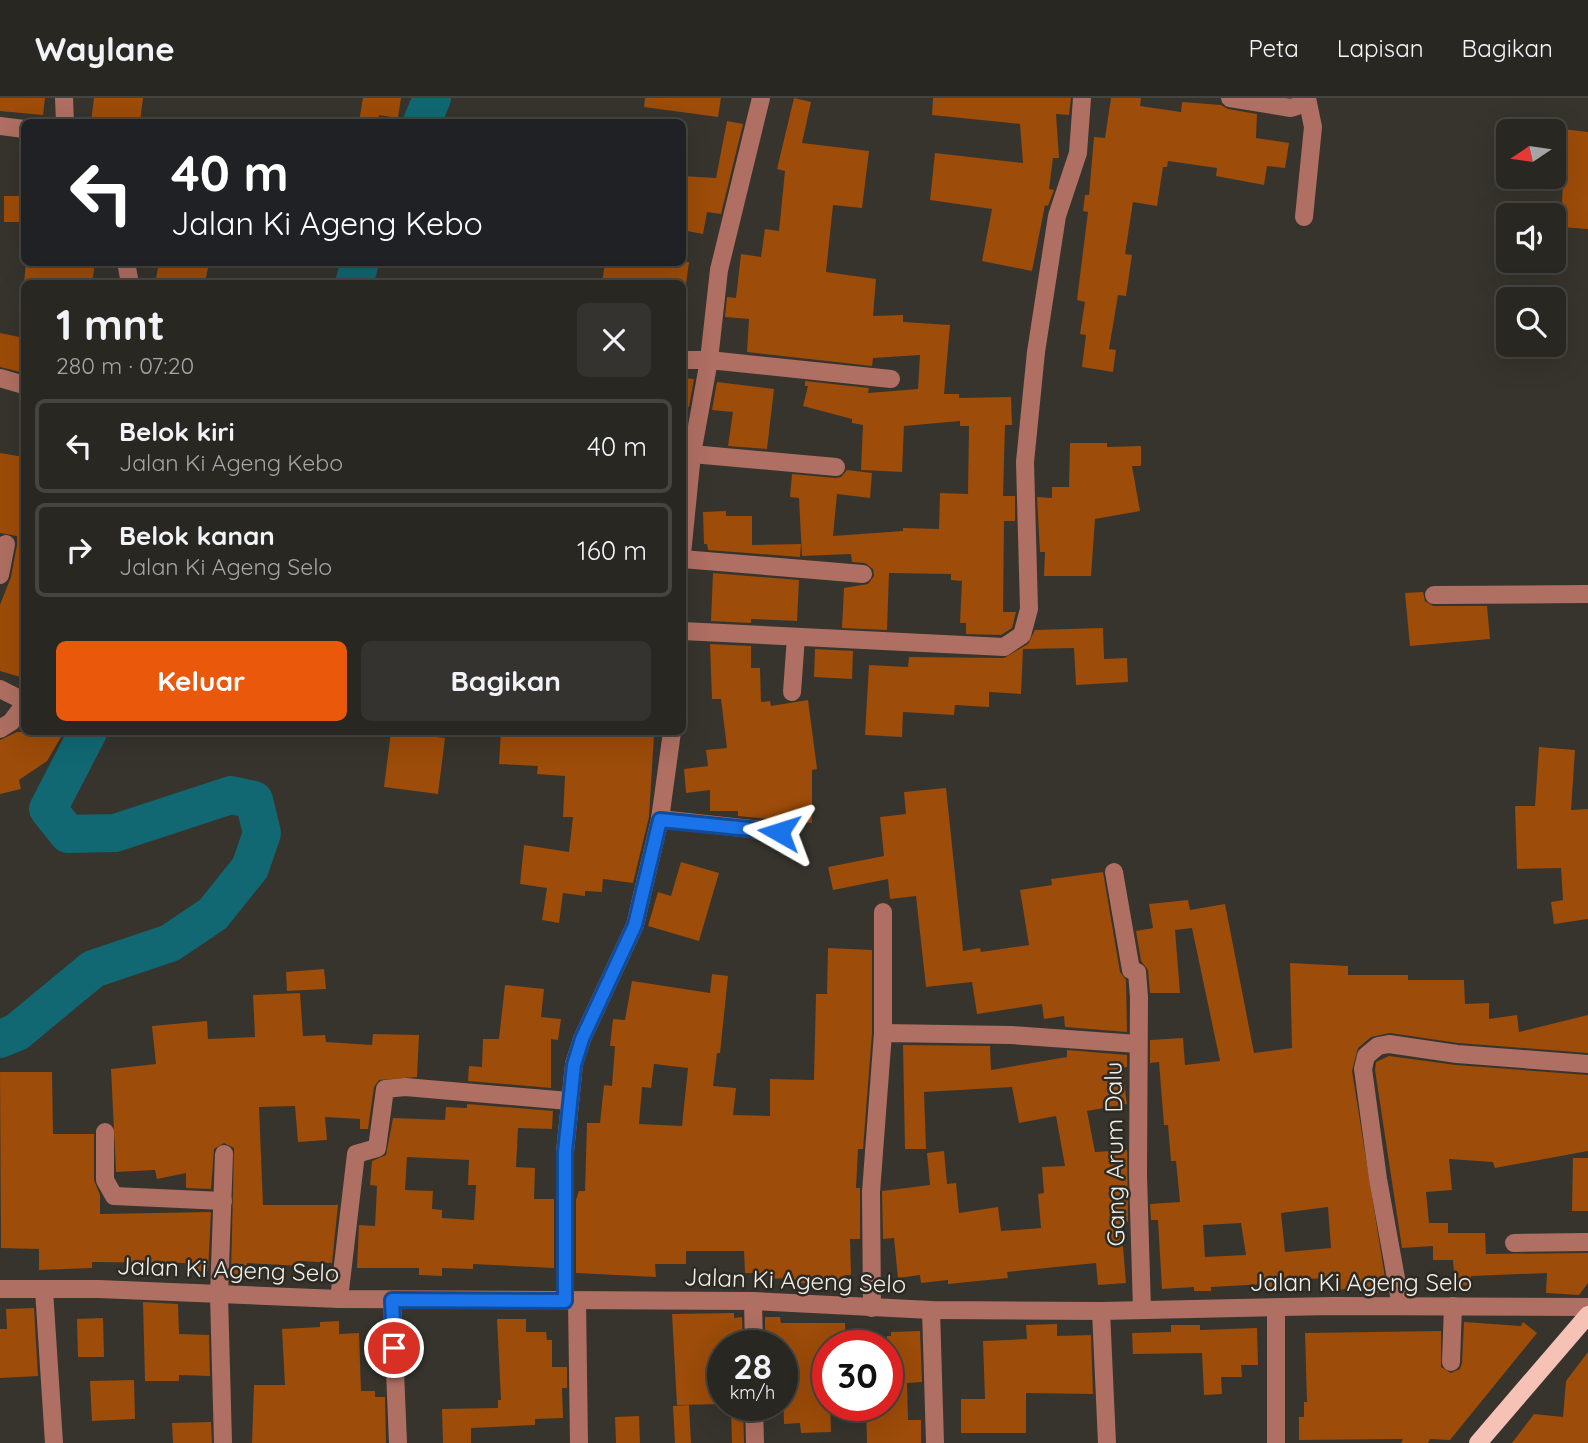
<!DOCTYPE html>
<html lang="id">
<meta charset="utf-8">
<style>
:root{--surface:#282722;--page:#34332f;--text:#f1f3f6;--muted:#a5a5a5;--line:#444440;--accent:#ea580c}
body{margin:0;font-family:Quicksand,sans-serif;background:var(--page);color:var(--text);height:100vh;display:flex;flex-direction:column;font-size:26px;white-space:nowrap}
*{box-sizing:border-box;margin:0}
p{font-size:23px;color:var(--muted)}
.icon{flex:none;width:38px;height:38px;fill:none;stroke:currentColor;stroke-width:2;stroke-linecap:round;stroke-linejoin:round}
.map{position:relative;flex:1;overflow:hidden}
.sheet{position:absolute;left:21px;top:182px;width:665px;height:455px;display:flex;flex-direction:column;background:var(--surface);border-radius:10px;box-shadow:0 7px 28px #0002,0 0 0 2px var(--line)}
.sheet>*{flex:none}
.top-card{position:absolute;left:21px;top:21px;width:665px;height:147px;border-radius:10px;box-shadow:0 7px 28px #0002,0 0 0 2px var(--line);background:#202124;color:#fff;overflow:hidden}
.needle{width:46px;rotate:257deg}
.controls{position:absolute;left:1496px;top:21px;display:grid;gap:14px}
.controls a{display:grid;place-items:center;width:70px;height:70px;border-radius:10px;background:var(--surface);box-shadow:0 7px 28px #0002,0 0 0 2px var(--line);font-size:35px}
.speed{position:absolute;left:707px;top:1232px;display:flex;gap:14px;font-size:35px;font-weight:700;text-align:center}
.speed>*{display:grid;place-content:center;width:91px;height:91px;border-radius:50%;background:var(--surface);box-shadow:0 7px 28px #0002,0 0 0 2px var(--line);line-height:1}
.speed small{font-size:18px;font-weight:400}
.speed .limit{border:10px solid #d22;background:#fff;color:#111}
.pin{position:absolute;display:grid;place-items:center;width:60px;height:60px;color:#fff;margin:-30px;border:4px solid #fff;border-radius:50%;box-shadow:0 2px 7px #0007}
.me{position:absolute;width:77px;margin:-38px;rotate:276deg;stroke-linejoin:round;filter:drop-shadow(0 0 5px #0008)}
.turn{display:flex;align-items:center;gap:24px;height:147px;padding:0 35px;font-size:32px}
.turn .icon{width:91px;height:91px;stroke-width:2.5}
.turn b{display:block;font-size:49px;line-height:60px}
.round{display:grid;place-items:center;flex:none;width:74px;height:74px;border-radius:10px;background:var(--page)}
.head{display:flex;align-items:center;justify-content:space-between;height:119px;padding:0 35px}
h1{font-size:42px;font-weight:800;line-height:52px}
.button{display:flex;gap:14px;margin-top:auto;padding:14px 35px}
.button a{flex:1;height:80px;border-radius:10px;background:var(--accent);color:#fff;font-size:28px;font-weight:800;line-height:80px;text-align:center}
.button a+a{background:var(--page);color:var(--text)}
ul{padding:0;list-style:none}
li{display:flex;align-items:center;gap:21px;height:94px;margin:0 14px 10px;padding:0 21px;border:4px solid var(--line);border-radius:10px}
li div{flex:1}
li b{display:block;font-size:26px}
li em{font-style:normal}
header{display:flex;align-items:center;gap:42px;box-sizing:border-box;height:98px;padding:0 35px;background:var(--surface);border-bottom:2px solid var(--line)}
header strong{font-size:33px}
nav{display:flex;gap:38px;margin-inline-start:auto;font-size:24px}
.map>svg:first-child{display:block}
.lines{fill:none;stroke-linecap:round;stroke-linejoin:round}
.river{stroke:#116872;stroke-width:38}
.building{fill:#9d4c09;fill-rule:evenodd}
.minor{stroke:#af6f62;stroke-width:18}
.major{stroke:#f7c2b6;stroke-width:18}
.route-casing{stroke:#114b97;stroke-width:18}
.route{stroke:#1a73e8;stroke-width:12}
.labels{text-anchor:middle;stroke-width:5;stroke-linejoin:round;paint-order:stroke}
.street-label{font-size:24px;fill:#efeee9;stroke:#2c2a23}
</style>
<header>
<strong>Waylane</strong>
<nav><a>Peta</a><a>Lapisan</a><a>Bagikan</a></nav>
</header>
<div class="map">
<svg width="1588" height="1345" viewBox="0 0 1588 1345">
<rect width="100%" height="100%" fill="#36342d"/>
<g class="lines">
<!-- river -->
<g class="river">
<path d="M422,24L432,0"/>
<path d="M354,186L360,164"/>
<path d="M0,941L17,934L93,871L170,845L213,816L250,770L262,735L254,702L231,697L115,735L68,736L48,711L88,634"/>
</g>
</g>
<!-- building -->
<g class="building">
<path d="M0,0H45L43,17L0,13Z"/>
<path d="M94,0H143L140,24H91Z"/>
<path d="M363,0H401L398,20L379,17L378,24H359Z"/>
<path d="M645,0H721L718,19L644,9Z"/>
<path d="M794,0L811,4L802,45L869,53L862,110L833,107L826,174L876,181L873,218L903,217V224L950,227L944,296H959V300L1011,299L1012,327H1005L1003,398H1015V423H1004L1003,514H1016L1012,530L1001,537L966,536V525H960L962,483L951,482V476L889,475L887,532L842,530L844,490L868,486L874,478L873,471L865,465L852,464L851,456L802,458L799,400L790,399L792,376L835,380L841,379L847,372L872,375L870,400L837,396L833,438L903,433V430L939,431L940,395L968,396L969,328H960V323L904,328L902,374L861,372L863,327L852,325V321L803,308L808,288H805V283L869,290L868,295L918,291L920,257L873,260L872,268L747,254L749,221L725,219L727,199L736,200L741,156L761,159L765,131L779,133L785,73L777,71Z"/>
<path d="M933,0H1071L1069,17L1056,16L1059,60H1053L1049,91L1054,92L1048,108L1045,107L1032,173L982,163L992,111L930,102L935,55L1023,65L1020,26L932,17Z"/>
<path d="M1111,0H1141L1140,8L1181,14L1182,4L1221,7L1228,11L1257,16L1256,40L1289,45L1285,70L1267,68L1264,87L1216,78L1217,70L1168,63L1167,69H1163L1157,108L1133,104L1125,156L1132,157L1126,198L1118,197L1109,251L1116,252L1113,274L1082,269L1086,237L1080,236L1085,204L1077,202L1088,114L1083,113L1085,97H1089L1094,39L1105,40Z"/>
<path d="M727,23L743,26L721,116L707,114L703,136L682,132V78L716,80Z"/>
<path d="M1554,30L1588,34V131L1561,129L1563,82L1554,81Z"/>
<rect x="4" y="98" width="20" height="26"/>
<path d="M26,164H95L92,186H24Z"/>
<path d="M159,164H209L205,186H155Z"/>
<path d="M605,164H689L686,186H602Z"/>
<path d="M0,235L24,240V275L0,269Z"/>
<path d="M682,280L694,281L689,309L682,308Z"/>
<path d="M717,284L774,291L767,351L728,348L733,314L712,312Z"/>
<path d="M1070,345H1107V349L1141,348V368H1132L1140,413L1095,421L1091,478H1044L1045,454H1040L1037,399L1052,400V389H1069Z"/>
<path d="M0,355L24,359V580L0,573V507L11,479L17,447V438L0,435Z"/>
<path d="M726,413V418H752V447L801,446L800,459L708,452L707,446H704L703,414Z"/>
<path d="M713,475L799,482L797,523L751,521V525L711,523Z"/>
<path d="M1423,494L1425,503L1433,508H1487L1490,541L1410,548L1405,495Z"/>
<path d="M1103,530L1104,561L1127,560L1128,584L1076,587L1074,550L1023,551L1021,596L989,594V609L955,607L954,617L903,614L902,639L865,637L869,567L908,569L909,559L1004,560L1028,546L1035,532Z"/>
<path d="M710,546L751,548V570H760L761,604L770,603L771,608L808,602L817,671L812,672V725L738,718V713H710V692L686,695L684,671L708,668L706,652L727,650L721,601H712Z"/>
<path d="M815,551L853,553L852,581L814,579Z"/>
<path d="M17,634H64L47,663L19,682L21,691L0,696V642Z"/>
<path d="M391,634L445,640L438,696L384,689Z"/>
<path d="M501,634L654,636L649,719L633,785L603,781L602,794L585,793V798L563,795L559,825L542,822L547,790L520,786L524,747L569,754L573,719H563L565,678L537,676L538,668L499,666Z"/>
<path d="M1539,649L1575,652L1571,712L1588,711V821L1554,826L1551,804L1563,802L1561,770L1517,771L1515,708H1535Z"/>
<path d="M946,690L963,853L980,850L981,854L1029,847L1020,792L1052,787L1051,781L1103,774L1120,874L1126,882L1127,934L1065,929L1064,918L1044,921L1042,906L977,916L972,884L926,889L916,798L890,801L888,781L833,792L828,769L884,758L880,719L906,716L904,694Z"/>
<path d="M681,764L719,775L699,843L648,828L658,794L671,798Z"/>
<path d="M1188,802L1190,812L1225,806L1254,955L1292,950L1290,865L1348,868V877H1408V882H1464L1465,906L1489,905V921L1517,917L1519,934L1588,917V955L1458,945L1390,935L1371,939L1358,950L1352,973L1387,1192L1373,1196L1371,1189L1335,1192L1334,1179L1287,1183L1288,1192L1267,1194L1266,1186L1211,1189V1193H1194V1189L1162,1191L1158,1122H1151L1150,1106L1180,1104L1176,1063H1171L1168,1027H1164L1159,964L1150,965V942L1183,940L1185,967L1220,963L1192,830L1175,832L1180,895H1150L1148,872L1141,863L1136,833L1153,830L1149,806ZM1328,1109L1331,1150L1285,1154L1281,1115ZM1241,1125L1246,1157L1205,1159L1203,1127Z"/>
<path d="M828,850L872,852V935L863,1051H858L856,1090H860V1141H850L851,1177H845V1183L788,1186V1180L769,1181V1175H745L744,1153H686V1166H655L656,1179L576,1175V1102L579,1093H585L587,1025H600L604,987L612,988L615,948H610L613,921L625,922L632,883L710,895L712,876L728,878L720,955H717L713,988L736,990L733,1017L770,1018V981L814,982L816,896H827ZM654,966L688,970L682,1028L639,1026L642,989L651,990Z"/>
<path d="M324,871L326,891L287,893L286,874Z"/>
<path d="M505,887L544,891L541,919L561,921L558,942L551,941V990L468,983L469,968L482,969L483,941H499Z"/>
<path d="M300,895L303,938L325,937L326,944L372,947L373,936L419,937L417,979L379,982L374,989L368,1031H360V1021L325,1019L327,1042L298,1044L295,1008L259,1009L263,1107H338L332,1165L302,1163V1168L247,1165V1176H231L234,1050L224,1045L214,1051L211,1091L186,1090V1075L157,1081L155,1072L116,1074L111,971L156,966L152,928L207,923L208,941L255,939L253,897Z"/>
<path d="M903,947L990,948L991,972L1067,959V952L1127,957V969L1122,970L1127,1006L1087,1013L1095,1054L1127,1052L1128,1124L1121,1125L1126,1185L1098,1187L1096,1165L1007,1174L1008,1180L948,1186V1182L921,1185L920,1177L898,1180L894,1140L883,1141L882,1093L930,1087L927,1055L944,1053L947,1086L956,1085L959,1115L998,1109L1001,1133L1041,1130L1038,1096L1044,1095L1042,1069L1065,1068L1056,1018L1019,1025L1012,989L924,994L926,1051H905Z"/>
<path d="M1389,958L1456,967L1588,977V1053L1495,1070L1493,1064L1449,1061L1452,1092L1426,1094L1429,1125H1448V1135H1485L1486,1156L1588,1155V1185L1579,1197L1546,1195L1547,1175L1471,1178V1187L1455,1188L1453,1162H1433V1148L1402,1150L1375,972L1376,964Z"/>
<path d="M0,974H52L53,1036H94V1082L100,1097V1116L211,1114L208,1173H185V1165L92,1164V1170L39,1172V1151L1,1150Z"/>
<path d="M467,1006L553,1013L552,1031L518,1030L516,1069L535,1070L534,1101H554V1170L473,1166V1171L442,1170V1178L419,1177V1170H357L359,1127L375,1128L377,1088L370,1087L372,1063L386,1057L393,1020L445,1022L446,1009L467,1010ZM407,1059L469,1062L468,1087H476L474,1122L442,1120V1112L432,1111L433,1093L405,1092Z"/>
<path d="M1573,1060H1588V1113H1572Z"/>
<path d="M143,1204L178,1206L179,1236L209,1237L210,1278L179,1277V1283H145Z"/>
<path d="M34,1210L38,1278L0,1280V1231H7L6,1211Z"/>
<path d="M734,1215V1220L742,1219L743,1248H723V1306L677,1307L672,1216Z"/>
<path d="M765,1219H780L781,1225H845L846,1248H828L831,1334L801,1335L800,1325L784,1326L782,1248H765Z"/>
<path d="M103,1220L104,1259H78L77,1221Z"/>
<path d="M497,1221H526V1234H546L547,1242H552V1269H567V1290H562L563,1320L535,1321V1327L471,1330V1345H443L442,1311L498,1310V1302H501Z"/>
<path d="M339,1223V1236L359,1235L361,1293H375V1299H385L386,1345H252L254,1287H285L282,1231L320,1229V1224Z"/>
<path d="M1464,1224L1521,1228L1523,1224L1537,1235L1450,1342L1430,1341L1428,1345H1401L1403,1341L1299,1342V1319H1304V1304H1307L1305,1235L1441,1233V1269L1451,1275L1460,1271L1462,1265Z"/>
<path d="M1057,1226V1238L1091,1237L1093,1296L1026,1295V1335H961V1301H985L983,1243L1027,1241L1026,1227Z"/>
<path d="M1171,1227H1200V1232L1257,1230L1258,1267H1241L1242,1279H1221L1222,1296L1204,1297L1202,1255L1133,1256L1132,1235L1171,1234Z"/>
<path d="M920,1233L922,1284L907,1285L908,1322H921V1345H867L866,1307H887V1238H891V1234Z"/>
<path d="M1588,1254V1345H1512L1534,1316L1563,1319L1566,1283Z"/>
<path d="M134,1282L135,1321L92,1323L90,1283Z"/>
<path d="M689,1307L691,1345H675L673,1308Z"/>
<path d="M731,1307H743L744,1345H732Z"/>
<path d="M639,1318L640,1345H616L615,1319Z"/>
<path d="M211,1324L212,1345H173L172,1325Z"/>
</g>
<g class="lines">
<!-- minor -->
<g class="minor">
<path d="M64,0L65,24"/>
<path d="M1230,0L1291,10L1300,7L1307,0"/>
<path d="M0,28L24,31"/>
<path d="M1304,119L1313,29L1307,0"/>
<path d="M126,164L130,186"/>
<path d="M682,262H709L891,281"/>
<path d="M0,280L24,287"/>
<path d="M692,356L836,369"/>
<path d="M682,456L692,356L709,262L719,172L761,0"/>
<path d="M682,461L863,476"/>
<path d="M0,477L6,446"/>
<path d="M1434,497L1588,496"/>
<path d="M682,533L1004,549L1022,537L1029,511L1025,364L1036,254L1057,118L1078,55L1082,0"/>
<path d="M0,591L24,603"/>
<path d="M792,594L796,539"/>
<path d="M0,631L11,624L24,607"/>
<path d="M660,721L779,734"/>
<path d="M1114,774L1131,872L1137,874L1139,899L1138,1077L1142,1212"/>
<path d="M883,814V935"/>
<path d="M105,1034V1082L114,1098L223,1103"/>
<path d="M1514,1145L1588,1144"/>
<path d="M0,1191H99L339,1201L753,1203L931,1212L1101,1213L1333,1208L1588,1209"/>
<path d="M44,1192L54,1345"/>
<path d="M339,1201L356,1056L377,1050L385,991L405,989L569,1003"/>
<path d="M392,1202L398,1345"/>
<path d="M565,1203V1054L574,966L582,941L635,827L660,721L672,634"/>
<path d="M577,1203L579,1345"/>
<path d="M753,1203L754,1248"/>
<path d="M1401,1208L1378,1081L1363,971L1366,958L1378,948L1389,946L1457,956L1588,966"/>
<path d="M872,1210L871,1094L883,935L1011,937L1138,946"/>
<path d="M1276,1210V1345"/>
<path d="M931,1212L935,1345"/>
<path d="M1101,1213L1107,1345"/>
<path d="M1451,1264L1453,1208"/>
<path d="M754,1307L755,1345"/>
<path d="M223,1345L219,1197L224,1056"/>
</g>
<!-- major -->
<path class="major" d="M1478,1345L1588,1217"/>
</g>
<g class="lines">
<defs>
<path id="route" d="M394,1250L392,1202L565,1203V1054L574,967L582,941L635,827L660,722L779,734"/>
</defs>
<!-- route casing -->
<use href="#route" class="route-casing"/>
<!-- route -->
<use href="#route" class="route"/>
</g>
<g class="labels">
<!-- street labels -->
<g class="street-label">
<text transform="translate(1115 1056) rotate(-91)" y="8">Gang Arum Dalu</text>
<text transform="translate(228 1172) rotate(2)" y="8">Jalan Ki Ageng Selo</text>
<text transform="translate(795 1183) rotate(2)" y="8">Jalan Ki Ageng Selo</text>
<text x="1361" y="1193">Jalan Ki Ageng Selo</text>
</g>
</g>
</svg>
<div class="controls">
<a><svg class="needle" viewBox="-14 -14 28 28"><path d="M0-13l5 13h-10z" fill="#e53935"/><path d="M0 13l5-13h-10z" fill="#a5a5a5"/></svg></a>
<a><svg class="icon" aria-label="sound" viewBox="0 0 24 24"><path d="M4 9h4l5-4v14l-5-4H4zM17 9q2 3 0 6"/></svg></a>
<a><svg class="icon" aria-label="search" viewBox="0 0 24 24"><circle cx="10" cy="10" r="6"/><path d="M15 15l6 6"/></svg></a>
</div>
<div class="speed"><div>28<small>km/h</small></div><div class="limit">30</div></div>
<div class="pin" style="left:394px;top:1250px;background:#d93025"><svg class="icon" aria-label="arrive" viewBox="0 0 24 24"><path d="M6 21V4h12l-3 4 3 4H6"/></svg></div>
<svg class="me" style="left:779px;top:734px" viewBox="-20 -20 40 40"><path d="M0-17L14 15 0 8-14 15z" fill="#1a73e8" stroke="#fff" stroke-width="4"/></svg>
<div class="top-card">
<div class="turn"><svg class="icon" aria-label="left" viewBox="0 0 24 24"><path d="M17 20v-9H6M10 6l-5 5 5 5"/></svg><div><b>40 m</b>Jalan Ki Ageng Kebo</div></div>
</div>
<section class="sheet">
<div class="head"><div><h1>1 mnt</h1><p>280 m · 07:20</p></div><a class="round"><svg class="icon" aria-label="close" viewBox="0 0 24 24"><path d="M6 6l12 12M18 6L6 18"/></svg></a></div>
<ul>
<li><svg class="icon" aria-label="left" viewBox="0 0 24 24"><path d="M17 20v-9H6M10 6l-5 5 5 5"/></svg><div><b>Belok kiri</b><p>Jalan Ki Ageng Kebo</p></div><em>40 m</em></li>
<li><svg class="icon" aria-label="right" viewBox="0 0 24 24"><path d="M7 20v-9h11M14 6l5 5-5 5"/></svg><div><b>Belok kanan</b><p>Jalan Ki Ageng Selo</p></div><em>160 m</em></li>
</ul>
<div class="button"><a>Keluar</a><a>Bagikan</a></div>
</section>
</div>
